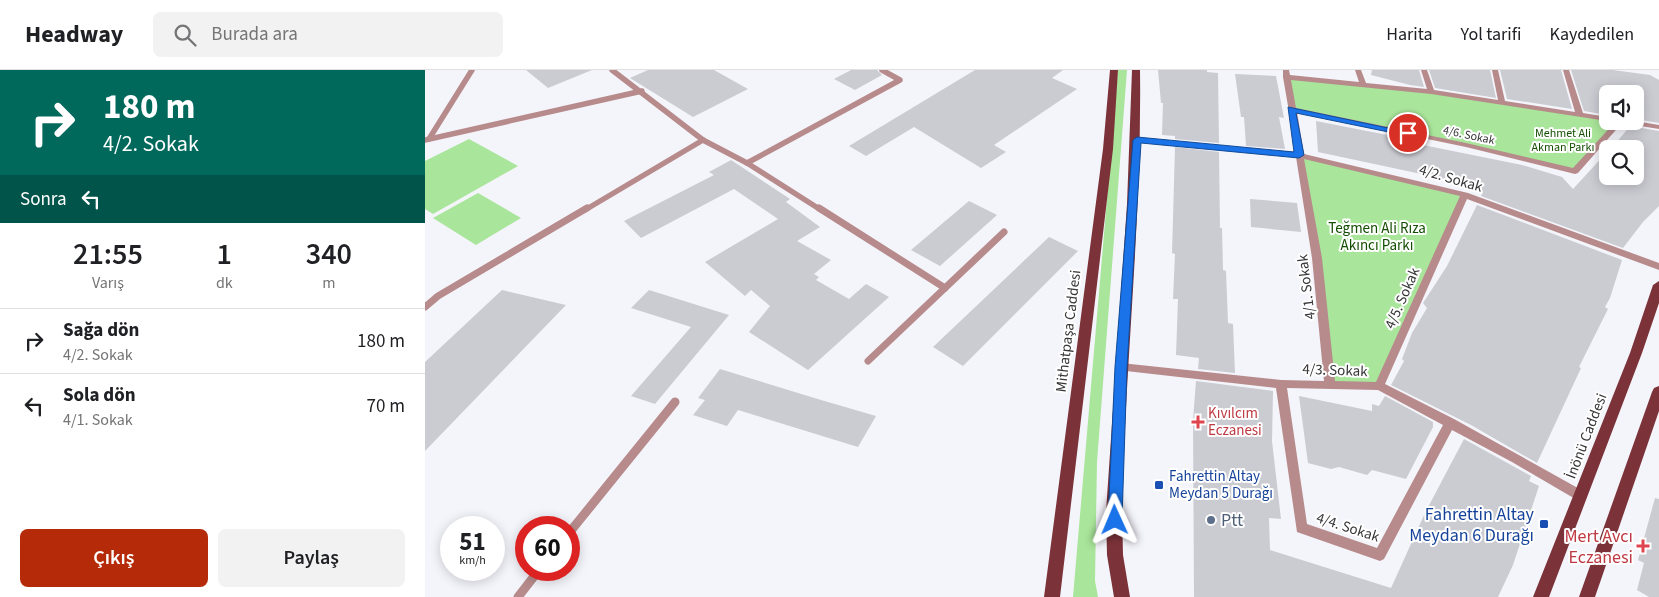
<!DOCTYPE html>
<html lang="tr">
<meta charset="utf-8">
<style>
:root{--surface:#fff;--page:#f2f2f2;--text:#202124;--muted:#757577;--line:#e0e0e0;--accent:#b52a08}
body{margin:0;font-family:"Source Sans 3",sans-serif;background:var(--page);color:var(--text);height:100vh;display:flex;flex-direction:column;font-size:19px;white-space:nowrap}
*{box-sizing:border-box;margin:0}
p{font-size:16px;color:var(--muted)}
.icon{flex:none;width:28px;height:28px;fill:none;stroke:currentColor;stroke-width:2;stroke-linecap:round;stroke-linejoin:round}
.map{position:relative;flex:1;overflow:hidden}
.panel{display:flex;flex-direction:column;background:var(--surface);width:425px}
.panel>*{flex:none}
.hud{background:#00695c;color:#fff;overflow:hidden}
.tools{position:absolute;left:1174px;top:15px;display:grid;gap:10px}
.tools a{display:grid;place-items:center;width:45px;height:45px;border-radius:8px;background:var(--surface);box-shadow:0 2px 12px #0003;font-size:25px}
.speed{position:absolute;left:15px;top:446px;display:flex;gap:10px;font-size:25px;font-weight:700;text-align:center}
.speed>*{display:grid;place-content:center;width:65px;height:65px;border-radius:50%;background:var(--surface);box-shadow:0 2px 12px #0003;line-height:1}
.speed small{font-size:12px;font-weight:400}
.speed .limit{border:8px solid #d22;background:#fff;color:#111}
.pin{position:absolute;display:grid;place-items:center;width:42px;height:42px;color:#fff;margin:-21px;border:2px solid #fff;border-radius:50%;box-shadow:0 1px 5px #0007}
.me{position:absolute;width:55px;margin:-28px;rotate:359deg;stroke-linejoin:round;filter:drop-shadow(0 0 4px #0008)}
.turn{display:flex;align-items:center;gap:18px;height:105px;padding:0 20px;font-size:22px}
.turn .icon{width:65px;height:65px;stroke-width:2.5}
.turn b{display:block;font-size:35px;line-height:42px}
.then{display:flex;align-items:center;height:48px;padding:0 20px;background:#0003;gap:10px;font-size:19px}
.eta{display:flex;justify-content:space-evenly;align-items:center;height:85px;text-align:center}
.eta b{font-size:30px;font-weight:600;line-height:35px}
.button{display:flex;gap:10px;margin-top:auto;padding:10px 20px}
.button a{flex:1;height:58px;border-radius:8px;background:var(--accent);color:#fff;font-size:20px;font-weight:600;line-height:58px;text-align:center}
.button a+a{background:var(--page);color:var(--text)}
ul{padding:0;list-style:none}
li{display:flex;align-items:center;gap:15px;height:65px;padding:0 20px;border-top:1px solid var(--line)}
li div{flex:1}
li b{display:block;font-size:19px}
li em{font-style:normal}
header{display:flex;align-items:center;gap:30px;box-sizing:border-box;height:70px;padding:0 25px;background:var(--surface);border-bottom:1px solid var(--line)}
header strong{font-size:24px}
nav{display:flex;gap:28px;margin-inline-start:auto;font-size:18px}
.search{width:350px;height:45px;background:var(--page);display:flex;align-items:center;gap:12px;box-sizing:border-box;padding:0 18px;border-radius:8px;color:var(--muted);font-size:19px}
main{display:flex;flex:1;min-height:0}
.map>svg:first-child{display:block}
.green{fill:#a9e59a}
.building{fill:#cbcbd2}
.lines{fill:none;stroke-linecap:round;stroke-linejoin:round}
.lane-far2{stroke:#b78b8b;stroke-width:5.5}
.lane-far1{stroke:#b78b8b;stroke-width:7}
.lane{stroke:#b78b8b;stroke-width:9}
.street{fill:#b78b8b;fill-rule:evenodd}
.primary{fill:#7b3238;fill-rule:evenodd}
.route{fill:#1a73e8;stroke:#114b97}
.health-dot{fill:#e0444e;stroke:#fff;stroke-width:2}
.transit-dot{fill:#1a4fb4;stroke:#fff;stroke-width:2}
.service-dot{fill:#5c6f8a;stroke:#fff;stroke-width:2}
.labels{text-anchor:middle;stroke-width:4;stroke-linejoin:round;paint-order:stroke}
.far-park-label{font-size:12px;fill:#144e00;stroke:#fff}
.far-street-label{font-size:12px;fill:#363638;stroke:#fff}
.street-label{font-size:15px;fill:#363638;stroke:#fff}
.park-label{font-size:15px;fill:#144e00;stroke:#fff}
.health-label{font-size:15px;fill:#be3a42;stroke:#fff;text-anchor:start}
.transit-label{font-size:15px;fill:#164399;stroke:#fff;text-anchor:start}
.near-transit-label{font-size:18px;fill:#164399;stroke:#fff;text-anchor:end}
.near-service-label{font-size:18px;fill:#4e5e75;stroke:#fff;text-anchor:start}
.near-health-label{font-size:18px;fill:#be3a42;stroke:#fff;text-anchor:end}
</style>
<header>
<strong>Headway</strong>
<div class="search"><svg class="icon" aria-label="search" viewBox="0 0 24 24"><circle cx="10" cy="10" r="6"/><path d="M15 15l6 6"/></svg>Burada ara</div>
<nav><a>Harita</a><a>Yol tarifi</a><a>Kaydedilen</a></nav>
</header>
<main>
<section class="panel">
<div class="hud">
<div class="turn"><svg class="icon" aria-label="right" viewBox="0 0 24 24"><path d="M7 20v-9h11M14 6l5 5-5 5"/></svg><div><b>180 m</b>4/2. Sokak</div></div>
<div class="then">Sonra<svg class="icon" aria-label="left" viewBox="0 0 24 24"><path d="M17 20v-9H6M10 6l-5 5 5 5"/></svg></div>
</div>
<div class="eta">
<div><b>21:55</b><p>Varış</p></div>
<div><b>1</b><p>dk</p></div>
<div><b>340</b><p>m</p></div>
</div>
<ul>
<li><svg class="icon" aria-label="right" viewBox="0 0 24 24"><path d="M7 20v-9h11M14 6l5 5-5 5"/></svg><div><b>Sağa dön</b><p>4/2. Sokak</p></div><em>180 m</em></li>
<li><svg class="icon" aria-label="left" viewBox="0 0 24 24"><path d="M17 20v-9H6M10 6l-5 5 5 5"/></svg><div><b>Sola dön</b><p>4/1. Sokak</p></div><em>70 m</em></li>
</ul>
<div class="button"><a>Çıkış</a><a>Paylaş</a></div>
</section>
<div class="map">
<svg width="1234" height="527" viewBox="0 0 1234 527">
<rect width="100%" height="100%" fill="#f4f4fb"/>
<!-- green -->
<g class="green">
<path d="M693,0H702L672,392L670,511L673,527H648Z"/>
<path d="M861,7L1006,22L1182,49V51H1195L1150,101L1041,75L866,39Z"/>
<path d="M44,69L93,96L8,144L0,139V91Z"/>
<path d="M874,85L1040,125L954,316L905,314Z"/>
<path d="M53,123L96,148L51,175L8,148Z"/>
</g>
<!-- building -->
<g class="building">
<path d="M101,0H167L123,18Z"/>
<path d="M223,0H289L323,19L268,47L205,8Z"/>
<path d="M426,0H452L457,5L430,20L409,9Z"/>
<path d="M550,0H638L627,8L652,19L569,75L581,82L556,98L489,57L441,86L424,76Z"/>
<path d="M733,0H782V2L793,3L794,73L750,69V66L737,65L738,33H736Z"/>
<path d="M947,0H994L999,17L985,15L946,5Z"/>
<path d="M1004,0H1065L1071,28L1010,18Z"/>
<path d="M1075,0H1136L1147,39L1082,29Z"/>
<path d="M1146,0H1188L1225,5L1234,10V53L1210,49V24H1182V45L1159,41Z"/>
<path d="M810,4L851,6L859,48L854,47L860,79L821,76L819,47H816Z"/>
<path d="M891,51L993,71V74L1097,95L1137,107L1148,119L1182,82V106H1210V79H1186L1205,56L1234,61V136L1218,152L1198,178L1056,126L1058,122L1029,114V111L893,82Z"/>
<path d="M750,77L794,82L795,158H797L798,200L801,201L803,253L808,254L810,303L773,299L774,288L751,285L753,229H748L750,184L747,183Z"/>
<path d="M306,90L365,129L361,132L395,157L372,171L406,190L389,204L394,207L391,210L424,229L441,214L464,227L383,300L324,262L345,236L326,220L320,226L280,192L353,149L309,119L216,168L199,151L289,105L284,102Z"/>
<path d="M825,129L872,133L876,162L826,157Z"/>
<path d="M544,131L572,145L515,196L486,180Z"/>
<path d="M1052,135L1197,190L1185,228L1180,237L1183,239L1154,297L1156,298L1112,393L1046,355L966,315L979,291L977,289L987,263L1002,238L998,233L1022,196Z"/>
<path d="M624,167L653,181L538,296L508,277Z"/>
<path d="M77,220L141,235L0,381V292Z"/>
<path d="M224,220L304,245L230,334L206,326L266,257L206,238Z"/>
<path d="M295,299L396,330L451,346L433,377L313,340L302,356L268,345L280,330L273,328Z"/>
<path d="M771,311L848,321L847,371L856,449L844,448L845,480L966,518L1000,443L1039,369L1106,406L1104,411L1114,416L1088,495L1073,527H769L768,350Z"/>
<path d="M874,326L947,341V334L954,336L960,326L1008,352V357L981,409L947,400L942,405L914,397L906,399L883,393Z"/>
<path d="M1230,428L1234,429V527H1224L1212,520L1219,493L1213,490Z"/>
</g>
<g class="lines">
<!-- lane-far2 -->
<g class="lane-far2">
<path d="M187,0L278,70L322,93L396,140"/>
<path d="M4,69L47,0"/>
<path d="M0,70L217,21"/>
<path d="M322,93L475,10L457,0"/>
<path d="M160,140L278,70"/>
</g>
<!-- lane-far1 -->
<g class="lane-far1">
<path d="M394,138L520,218"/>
<path d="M0,237L13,226L162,138"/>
<path d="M443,291L579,162"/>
</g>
<!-- lane -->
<g class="lane">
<path d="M144,463L250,332"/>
<path d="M93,527L114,500"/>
</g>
<!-- street -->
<path class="street" d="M858,0H864L865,5L934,12L930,0H936L941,13L1002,19L996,0H1002L1009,20L1073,30L1067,0H1073L1080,31L1150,42L1138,0H1144L1158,43L1182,47V51L1006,24L866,10L871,38L1041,73L1148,98L1191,51H1210L1234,55V59L1197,53L1153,103L1150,104L1041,77L872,42L879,84L1043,123L1234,193V200L1042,129L960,314L1029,349L1160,422L1162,426L1160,430L1156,432L1152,430L1087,392L1027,360L959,489L955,491L872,462L851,318L692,300L691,297L692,294L696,293L856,310L899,311L887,188L871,87L712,72L708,70L712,68L871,82L858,7ZM879,89L1035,126L951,312L910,311L897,188ZM862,318L953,320L1018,355L952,478L882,454Z"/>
<!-- primary -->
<g class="primary">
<path d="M685,0H693L688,79L635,527H619L678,79Z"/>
<path d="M707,0H715C717,148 700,295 697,442L698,485L705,527H689L682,485L681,442L702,134Z"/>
<path d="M1234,211V233L1217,283L1124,527H1108L1205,283L1228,215Z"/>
<path d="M1234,316V341L1170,527H1154L1227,322L1229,318Z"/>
</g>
</g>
<!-- route -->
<path class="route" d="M863,37L987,63L983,66L871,43L879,85L874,88L716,73L702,297L697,450L695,455L690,457L685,455L683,450L690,297L708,70L712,67L869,82Z"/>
<!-- markers -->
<g class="health-dot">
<path d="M770.5 344.5h5v5h5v5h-5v5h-5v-5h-5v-5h5z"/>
<path d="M1215.5 468.5h5v5h5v5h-5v5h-5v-5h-5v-5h5z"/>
</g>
<g class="transit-dot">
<rect x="729" y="410" width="10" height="10" rx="2.5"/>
<rect x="1114" y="449" width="10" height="10" rx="2.5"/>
</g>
<circle class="service-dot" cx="786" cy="450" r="5"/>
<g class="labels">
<!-- far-park labels -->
<g class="far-park-label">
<text x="1138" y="67">Mehmet Ali<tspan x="1138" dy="14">Akman Parkı</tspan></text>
</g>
<!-- far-street labels -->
<g class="far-street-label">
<text transform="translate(1044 65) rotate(12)" y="4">4/6. Sokak</text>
</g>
<!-- street labels -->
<g class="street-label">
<text transform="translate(1026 108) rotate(16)" y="5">4/2. Sokak</text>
<text transform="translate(881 217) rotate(-97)" y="5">4/1. Sokak</text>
<text transform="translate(977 228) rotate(-66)" y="5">4/5. Sokak</text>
<text transform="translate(643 261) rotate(-83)" y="5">Mithatpaşa Caddesi</text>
<text transform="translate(910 300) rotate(2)" y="5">4/3. Sokak</text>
<text transform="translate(1161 366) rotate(-69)" y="5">İnönü Caddesi</text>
<text transform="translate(923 457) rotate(18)" y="5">4/4. Sokak</text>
</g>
<!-- park labels -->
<g class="park-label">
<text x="952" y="163">Teğmen Ali Rıza<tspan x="952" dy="17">Akıncı Parkı</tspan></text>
</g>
<!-- health labels -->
<g class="health-label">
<text x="783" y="348">Kıvılcım<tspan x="783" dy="17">Eczanesi</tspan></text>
</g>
<!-- transit labels -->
<g class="transit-label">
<text x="744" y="411">Fahrettin Altay<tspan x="744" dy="17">Meydan 5 Durağı</tspan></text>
</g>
<!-- near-transit labels -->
<g class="near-transit-label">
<text x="1109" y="450">Fahrettin Altay<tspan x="1109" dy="21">Meydan 6 Durağı</tspan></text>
</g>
<!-- near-service labels -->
<g class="near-service-label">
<text x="796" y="456">Ptt</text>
</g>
<!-- near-health labels -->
<g class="near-health-label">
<text x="1208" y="472">Mert Avcı<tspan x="1208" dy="21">Eczanesi</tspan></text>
</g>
</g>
</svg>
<div class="tools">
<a><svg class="icon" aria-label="sound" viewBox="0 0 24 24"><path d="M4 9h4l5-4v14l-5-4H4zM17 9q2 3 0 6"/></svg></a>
<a><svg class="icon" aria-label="search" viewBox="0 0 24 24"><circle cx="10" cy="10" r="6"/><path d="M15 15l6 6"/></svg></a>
</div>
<div class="speed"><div>51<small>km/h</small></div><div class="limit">60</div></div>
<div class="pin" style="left:983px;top:63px;background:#d93025"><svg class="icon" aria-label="arrive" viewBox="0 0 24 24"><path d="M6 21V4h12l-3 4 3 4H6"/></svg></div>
<svg class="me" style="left:690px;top:450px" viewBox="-20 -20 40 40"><path d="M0-17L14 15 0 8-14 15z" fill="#1a73e8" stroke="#fff" stroke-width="4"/></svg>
</div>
</main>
